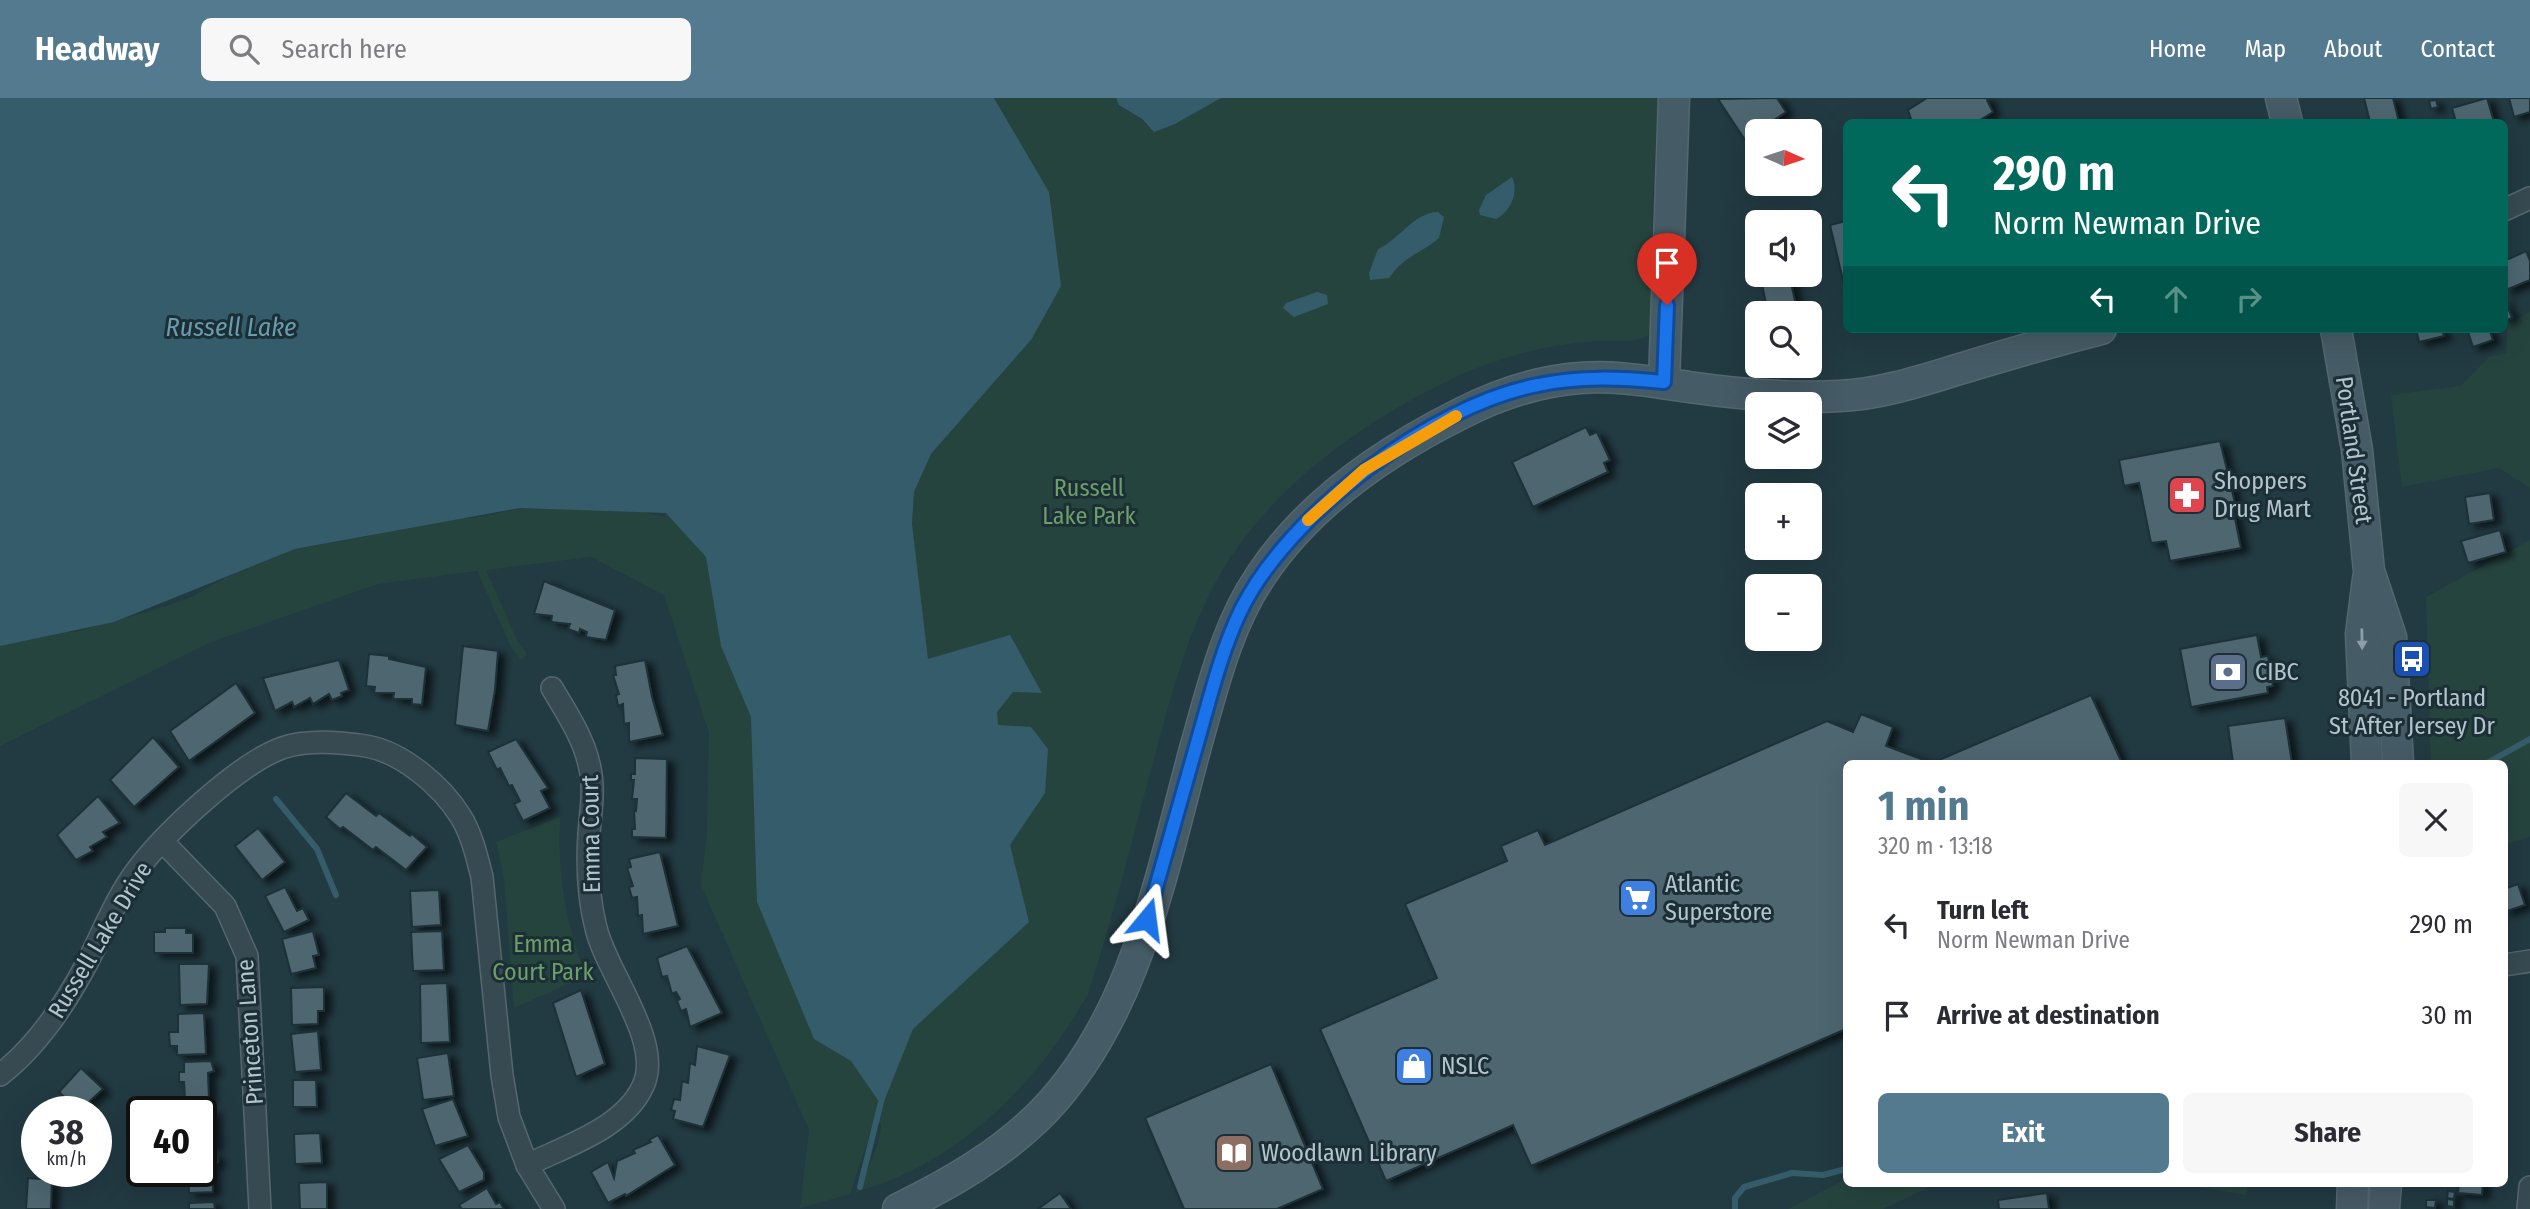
<!DOCTYPE html>
<meta charset="utf-8">
<style>
:root{--surface:#fff;--page:#f7f7f7;--text:#2b2b33;--muted:#7c7c81;--accent:#547a8f}
body{margin:0;font-family:"Fira Sans Condensed",sans-serif;background:var(--page);color:var(--text);height:100vh;display:flex;flex-direction:column;font-size:26px;white-space:nowrap}
*{box-sizing:border-box;margin:0}
p{font-size:23px;color:var(--muted)}
.icon{flex:none;width:38px;height:38px;fill:none;stroke:currentColor;stroke-width:2;stroke-linecap:round;stroke-linejoin:round}
.map{position:relative;flex:1;overflow:hidden}
.panel{position:absolute;left:1843px;top:662px;width:665px;height:427px;display:flex;flex-direction:column;background:var(--surface);border-radius:10px;box-shadow:0 7px 28px #0002}
.panel>*{flex:none}
.hud{position:absolute;left:1843px;top:21px;width:665px;height:214px;border-radius:10px;box-shadow:0 7px 28px #0002;background:#00695c;color:#fff;overflow:hidden}
.needle{width:46px;rotate:93deg}
.fabs{position:absolute;left:1745px;top:21px;display:grid;gap:14px}
.fabs a{display:grid;place-items:center;width:77px;height:77px;border-radius:10px;background:var(--surface);box-shadow:0 7px 28px #0002;font-size:35px}
.speed{position:absolute;left:21px;top:998px;display:flex;gap:14px;font-size:35px;font-weight:700;text-align:center}
.speed>*{display:grid;place-content:center;width:91px;height:91px;border-radius:50%;background:var(--surface);box-shadow:0 7px 28px #0002;line-height:1}
.speed small{font-size:18px;font-weight:400}
.speed .limit{border:4px solid #111;border-radius:10px;background:#fff;color:#111}
.pin{position:absolute;display:grid;place-items:center;width:60px;height:60px;color:#fff;margin:-72px -30px;border-radius:50% 50% 50% 0;rotate:-45deg;box-shadow:0 0 7px #0007}
.pin .icon{rotate:45deg}
.me{position:absolute;width:77px;margin:-38px;rotate:16deg;stroke-linejoin:round;filter:drop-shadow(0 0 5px #0008)}
.turn{display:flex;align-items:center;gap:24px;height:147px;padding:0 35px;font-size:32px}
.turn .icon{width:91px;height:91px;stroke-width:2.5}
.turn b{display:block;font-size:49px;line-height:60px}
.lanes{display:flex;align-items:center;height:66px;padding:0 35px;background:#0003;justify-content:center;gap:35px;direction:ltr}
.lanes .off{opacity:.35}
.round{display:grid;place-items:center;flex:none;width:74px;height:74px;border-radius:10px;background:var(--page)}
.head{display:flex;align-items:center;justify-content:space-between;height:119px;padding:0 35px}
h1{font-size:42px;font-weight:700;line-height:52px;color:var(--accent)}
.button{display:flex;gap:14px;margin-top:auto;padding:14px 35px}
.button a{flex:1;height:80px;border-radius:10px;background:var(--accent);color:#fff;font-size:28px;font-weight:700;line-height:80px;text-align:center}
.button a+a{background:var(--page);color:var(--text)}
ul{padding:0;list-style:none}
li{display:flex;align-items:center;gap:21px;height:91px;padding:0 35px}
li div{flex:1}
li b{display:block;font-size:26px}
li em{font-style:normal}
header{display:flex;align-items:center;gap:42px;box-sizing:border-box;height:98px;padding:0 35px;background:var(--accent);color:#fff}
header strong{font-size:33px}
nav{display:flex;gap:38px;margin-inline-start:auto;font-size:24px}
.search{width:490px;height:63px;background:var(--page);display:flex;align-items:center;gap:18px;box-sizing:border-box;padding:0 24px;border-radius:10px;color:var(--muted);font-size:26px}
.map>svg:first-child{display:block}
.green{fill:#26443e}
.water{fill:#345c6a}
.lines{fill:none;stroke-linecap:round;stroke-linejoin:round}
.stream{stroke:#345c6a;stroke-width:6}
.building{fill:#4d666f;stroke:#1e3138;stroke-width:2;filter:url(#shadow)}
.street-casing{stroke:#55676f;stroke-width:24}
.secondary-casing{stroke:#55676f;stroke-width:33}
.street{stroke:#374a51;stroke-width:21}
.secondary{stroke:#455b65;stroke-width:30}
.oneway{fill:#8c9fa8}
.route-casing{stroke:#114b97;stroke-width:18}
.route{stroke:#1a73e8;stroke-width:12}
.slow{stroke:#f59e0b;stroke-width:12}
.labels{text-anchor:middle;stroke-width:6;stroke-linejoin:round;paint-order:stroke}
.street-label{font-size:24px;fill:#b3c4cc;stroke:#1c2f36}
.poi-label{font-size:24px;fill:#b3c4cc;stroke:#1c2f36;text-anchor:start}
.park-label{font-size:24px;fill:#6d9f68;stroke:#1c2f36}
.water-label{font-size:26px;font-style:italic;fill:#699cae;stroke:#1c2f36}
</style>
<header>
<strong>Headway</strong>
<div class="search"><svg class="icon" aria-label="search" viewBox="0 0 24 24"><circle cx="10" cy="10" r="6"/><path d="M15 15l6 6"/></svg>Search here</div>
<nav><a>Home</a><a>Map</a><a>About</a><a>Contact</a></nav>
</header>
<div class="map">
<svg width="2530" height="1111" viewBox="0 0 2530 1111">
<defs>
<filter id="shadow"><feDropShadow dx="7" dy="4" stdDeviation="3.5" flood-color="#0009"/></filter>
</defs>
<rect width="100%" height="100%" fill="#223a42"/>
<!-- green -->
<g class="green">
<path d="M994,0H1116C1121,14 1139,15 1146,27L1175,26L1221,0H1658L1652,115L1653,234C1638,247 1616,242 1597,243C1545,246 1492,261 1445,284C1362,326 1282,382 1230,460C1193,517 1176,581 1158,646C1135,729 1115,814 1088,896C1037,986 958,1066 856,1094C866,1073 881,1049 881,1025L874,1023L850,1096L800,1110L809,1032L701,787L707,736L709,635L664,497L591,459L486,472L517,542L527,556L521,562L510,547L477,473L378,486L209,545L0,648V546L41,533L75,534L160,510L192,499L223,481L292,452L369,438L448,419L475,420L526,409L633,412L665,419L666,415L928,593L912,426L914,394L931,356L1031,242L1049,94Z"/>
<path d="M2530,214V390L2499,370L2402,389L2391,297L2461,288L2489,259L2506,255L2508,226Z"/>
<path d="M2530,442V739L2504,747V665H2431L2426,499Z"/>
<path d="M560,719C557,776 565,824 586,878L514,910L504,780L496,744Z"/>
<path d="M1846,1081V1085H1938L1883,1111H1788Z"/>
<path d="M2179,1085H2247L2246,1097Z"/>
</g>
<!-- water -->
<g class="water">
<path d="M0,0H994L1049,94L1061,188L1031,242L931,356L914,394L912,426L928,561L1010,537L1042,595L1013,594L997,614L998,627L1031,629L1048,651L1045,695L1010,747L1029,824L913,931L882,1008L851,963L814,941L757,804L751,619L721,548L706,459L666,415L520,410L295,451L114,524L0,548Z"/>
<path d="M1116,0H1221L1175,26L1154,34L1142,21L1119,7Z"/>
<path d="M1512,79C1519,94 1511,113 1496,121L1480,117L1479,112L1486,97Z"/>
<path d="M1438,114L1444,119L1439,140C1419,157 1405,157 1389,180L1370,182L1369,175L1378,151C1398,143 1414,114 1438,114Z"/>
<path d="M1317,194L1327,197L1328,206L1294,219L1283,210L1286,205Z"/>
</g>
<g class="lines">
<!-- stream -->
<g class="stream">
<path d="M2487,665L2530,641"/>
<path d="M276,701L317,751L336,797"/>
<path d="M860,1089L882,1000"/>
<path d="M1735,1111V1100L1744,1089L1792,1075L1823,1077L1846,1071"/>
</g>
</g>
<!-- building -->
<g class="building">
<path d="M1777,0L1786,14L1745,42L1718,1Z"/>
<path d="M1927,0H1990L1987,2L1993,14L1977,24H1912L1908,12Z"/>
<path d="M2364,0H2393L2399,24H2370Z"/>
<path d="M2487,0L2494,24H2456L2452,10Z"/>
<path d="M2509,0H2530V14L2514,19Z"/>
<path d="M2436,2L2438,9L2431,11L2429,3Z"/>
<path d="M1846,123V195L1830,127Z"/>
<path d="M1757,130V164L1750,131Z"/>
<path d="M2526,153L2530,163V182L2506,192L2504,163Z"/>
<path d="M1760,177H1789L1798,215H1768Z"/>
<path d="M2504,200L2512,220L2504,223Z"/>
<path d="M2416,231H2442L2444,238L2419,244Z"/>
<path d="M2467,231H2489L2493,242L2473,249Z"/>
<path d="M1586,329L1590,337L1597,334L1610,362L1604,365L1608,374L1533,409L1512,364Z"/>
<path d="M2220,343L2235,405L2232,406L2241,450L2170,463L2166,443L2151,445L2139,385L2124,388L2119,362Z"/>
<path d="M2490,395L2494,422L2469,426L2465,399Z"/>
<path d="M2500,432L2506,454L2468,465L2461,443Z"/>
<path d="M544,483L615,512L606,542L586,539L587,534L580,531L579,535L568,531L570,526L551,524L552,518L534,516Z"/>
<path d="M2257,537L2261,559L2268,558L2273,588L2267,589L2268,595L2191,609L2180,551Z"/>
<path d="M463,548L498,553L495,592L488,633L455,627Z"/>
<path d="M369,556L389,558V561L426,569L422,607L412,606V601H393L394,595H374L375,589L366,588Z"/>
<path d="M339,562L349,592L341,595L342,598L332,602L329,596L313,606L310,600L294,609L292,604L275,613L263,580Z"/>
<path d="M645,562L652,599L663,637L629,644V625L624,626L623,606L618,608L616,597L619,596L613,577H616L615,568Z"/>
<path d="M236,585L255,615L189,663L170,633Z"/>
<path d="M2091,597L2122,665H1932Z"/>
<path d="M1861,616L1893,629L1886,648L1932,665H1846V931L1531,1068L1513,1027L1386,1083L1320,931L1437,880L1405,806L1507,763L1501,748L1538,732L1545,747L1827,623L1853,634Z"/>
<path d="M2285,620L2292,665H2233L2228,628Z"/>
<path d="M153,639L179,669L134,709L110,682Z"/>
<path d="M516,641L548,690L541,693L550,710L523,723L514,706L520,703L512,687L509,688L500,670L497,672L488,654Z"/>
<path d="M635,660L667,661L666,740L632,739V731H635L634,712L636,713L637,701H632L634,682H631V676H635Z"/>
<path d="M346,695L376,718L379,715L410,738L412,736L427,749L406,772L376,749L373,752L343,729L340,731L326,719Z"/>
<path d="M98,698L120,725L103,734L107,739L90,749L93,753L76,762L57,737Z"/>
<path d="M258,730L285,764L262,782L235,748Z"/>
<path d="M660,754L678,828L643,836L642,817L638,818L637,799L632,800L629,789L633,788L627,770L631,769L629,761Z"/>
<path d="M2518,786L2525,807L2504,814V791Z"/>
<path d="M285,789L297,813L303,810L309,822L284,834L265,798Z"/>
<path d="M439,792L441,827L412,829L410,793Z"/>
<path d="M165,830H186V835H193V855H154V834H165Z"/>
<path d="M313,833L319,857L313,858L316,870L291,876L282,841Z"/>
<path d="M442,833L444,872L413,873L411,834Z"/>
<path d="M687,848L722,915L690,929L686,911L681,913L677,903L680,901L676,894L672,896L667,878L662,879L657,860Z"/>
<path d="M179,866H209L207,906L180,907Z"/>
<path d="M447,885L450,944L421,945L420,886Z"/>
<path d="M324,889V913H318V926L292,927L291,890Z"/>
<path d="M581,892L605,966L576,979L553,905Z"/>
<path d="M204,915L206,956L177,957V948H170L169,934H178V916Z"/>
<path d="M318,933L321,972L295,974L291,936Z"/>
<path d="M697,948L730,957L703,1029L673,1021L675,1013L671,1012L674,1001L680,1002L682,983L688,985L690,965L695,967Z"/>
<path d="M448,955L454,998L423,1002L417,960Z"/>
<path d="M211,963L214,973L208,975L209,1002L185,1003L184,984H179V974H184V964Z"/>
<path d="M1271,966L1323,1091L1277,1111H1184L1145,1020Z"/>
<path d="M81,970L103,991L79,1013L59,994Z"/>
<path d="M293,982H316L317,1009H293Z"/>
<path d="M453,1001L468,1038L435,1048L422,1011Z"/>
<path d="M213,1011L215,1048L201,1049V1013H186Z"/>
<path d="M320,1035L322,1065L295,1066L294,1036Z"/>
<path d="M658,1037L675,1067L626,1098L625,1096L608,1105L591,1074L608,1064L614,1080L617,1063L635,1055L633,1052L651,1044L649,1042Z"/>
<path d="M28,1045H37V1066H27Z"/>
<path d="M468,1047L484,1074V1082L459,1094L439,1061Z"/>
<path d="M201,1056H214L217,1059L218,1064L212,1068L213,1094L189,1095L188,1073H201Z"/>
<path d="M28,1080L52,1082L51,1111H26Z"/>
<path d="M327,1084V1111H300L299,1085Z"/>
<path d="M2459,1085H2483L2482,1097L2458,1095Z"/>
<path d="M487,1090L496,1106L500,1104L504,1111H462L459,1107Z"/>
<path d="M2448,1093L2455,1094L2454,1101L2447,1100Z"/>
<path d="M1060,1095L1071,1111H1038Z"/>
<path d="M2047,1095L2049,1111H1999L1998,1102Z"/>
<path d="M2447,1101L2454,1102V1109L2447,1108Z"/>
<path d="M2426,1102H2436L2435,1110L2426,1109Z"/>
<path d="M214,1104L215,1111H189V1105Z"/>
</g>
<g class="lines">
<defs>
<g id="street">
<path d="M2504,112L2530,100"/>
<path d="M163,744L225,808L247,858L260,1111"/>
<path d="M2504,867L2530,863"/>
<path d="M0,977C37,948 65,907 87,865C103,834 116,800 137,772C165,735 238,666 282,650C308,641 340,644 366,648C402,654 442,688 461,719C472,737 477,759 482,779L502,977L509,1019L527,1067L554,1111"/>
<path d="M527,1067C566,1048 624,1030 643,988C664,944 606,874 596,830C588,799 587,766 589,735C591,712 595,689 589,666C583,639 566,614 552,590"/>
<path d="M2528,1111L2530,1089"/>
</g>
<g id="secondary">
<path d="M2281,0L2287,24"/>
<path d="M2336,231L2357,352L2369,473L2391,539L2398,665"/>
<path d="M1664,284L1674,0"/>
<path d="M2367,665L2361,536L2368,481"/>
<path d="M898,1111C951,1085 1002,1056 1044,1013C1138,915 1162,770 1197,644C1213,588 1227,528 1260,479C1307,407 1384,354 1460,316C1497,297 1539,283 1580,280C1617,277 1653,284 1689,289C1738,296 1791,301 1840,298C1882,296 1923,282 1963,270C2009,256 2054,243 2101,231"/>
<path d="M2352,1111L2353,1085"/>
<path d="M2384,1111L2386,1085"/>
</g>
</defs>
<!-- street casing -->
<use href="#street" class="street-casing"/>
<!-- secondary casing -->
<use href="#secondary" class="secondary-casing"/>
<!-- street -->
<use href="#street" class="street"/>
<!-- secondary -->
<use href="#secondary" class="secondary"/>
</g>
<!-- one-way arrows -->
<defs><path id="oneway-solid" d="M-6-.8H1V-3.2L6.5 0L1 3.2V.8H-6Z" transform="scale(1.75)"/></defs>
<use class="oneway" href="#oneway-solid" transform="translate(2362 541) rotate(89)"/>
<g class="lines">
<defs>
<path id="route" d="M1147,821C1164,760 1182,699 1199,638C1211,596 1222,551 1241,512C1288,416 1432,307 1538,287C1580,278 1621,280 1664,284L1667,207"/>
</defs>
<!-- route casing -->
<use href="#route" class="route-casing"/>
<!-- route -->
<use href="#route" class="route"/>
<!-- slow -->
<path class="slow" d="M1308,422L1364,372L1456,318"/>
</g>
<!-- icons -->
<defs>
<symbol id="pharmacy-square" viewBox="-11 -11 22 22"><rect x="-9" y="-9" width="18" height="18" rx="4" fill="#e0444e" stroke="#1c2f36"/><path d="M-2-6h4v4h4v4h-4v4h-4v-4h-4v-4h4Z" fill="#fff"/></symbol>
<symbol id="bus-square" viewBox="-11 -11 22 22"><rect x="-9" y="-9" width="18" height="18" rx="4" fill="#1a4fb4" stroke="#1c2f36"/><path d="M-5-6H5V4H4V6H2V4H-2V6H-4V4H-5ZM-3.5-4V0h7V-4ZM-3.5 1.2v1.5H-2V1.2ZM2 1.2v1.5H3.5V1.2Z" fill="#fff"/></symbol>
<symbol id="bank-square" viewBox="-11 -11 22 22"><rect x="-9" y="-9" width="18" height="18" rx="4" fill="#5c6f8a" stroke="#1c2f36"/><path d="M-6-4H6V4H-6ZM0-2.3a2.3 2.3 0 1 0 0 4.6a2.3 2.3 0 1 0 0-4.6Z" fill="#fff"/></symbol>
<symbol id="supermarket-square" viewBox="-11 -11 22 22"><rect x="-9" y="-9" width="18" height="18" rx="4" fill="#3f7fe0" stroke="#1c2f36"/><path d="M-6-5.5h2.5l.6 2H6L4.5 2H-2.5L-4.4-4H-6ZM-1.5 3.2a1.3 1.3 0 1 0 .1 0ZM3 3.2a1.3 1.3 0 1 0 .1 0Z" fill="#fff"/></symbol>
<symbol id="shop-square" viewBox="-11 -11 22 22"><rect x="-9" y="-9" width="18" height="18" rx="4" fill="#3f7fe0" stroke="#1c2f36"/><path d="M-5-2.5h2.3a2.7 3.5 0 0 1 5.4 0H5L5.5 6h-11ZM-1.5-2.5h3a1.5 2.3 0 0 0-3 0Z" fill="#fff"/></symbol>
<symbol id="library-square" viewBox="-11 -11 22 22"><rect x="-9" y="-9" width="18" height="18" rx="4" fill="#8d6e63" stroke="#1c2f36"/><path d="M-6-4Q-3-5.5-.7-3.5V5Q-3 3-6 4ZM6-4Q3-5.5 .7-3.5V5Q3 3 6 4Z" fill="#fff"/></symbol>
</defs>
<g fill-rule="evenodd">
<use href="#pharmacy-square" x="2165" y="375" width="44" height="44"/>
<use href="#bus-square" x="2390" y="539" width="44" height="44"/>
<use href="#bank-square" x="2206" y="552" width="44" height="44"/>
<use href="#supermarket-square" x="1616" y="778" width="44" height="44"/>
<use href="#shop-square" x="1392" y="946" width="44" height="44"/>
<use href="#library-square" x="1212" y="1033" width="44" height="44"/>
</g>
<g class="labels">
<!-- street labels -->
<g class="street-label">
<text transform="translate(2354 352) rotate(82)" y="8">Portland Street</text>
<text transform="translate(591 736) rotate(-91)" y="8">Emma Court</text>
<text transform="translate(100 842) rotate(-59)" y="8">Russell Lake Drive</text>
<text transform="translate(250 934) rotate(-94)" y="8">Princeton Lane</text>
</g>
<!-- poi labels -->
<g class="poi-label">
<text x="2214" y="391">Shoppers<tspan x="2214" dy="28">Drug Mart</tspan></text>
<text x="2255" y="582">CIBC</text>
<text x="2412" y="608" text-anchor="middle">8041 - Portland<tspan x="2412" dy="28">St After Jersey Dr</tspan></text>
<text x="1665" y="794">Atlantic<tspan x="1665" dy="28">Superstore</tspan></text>
<text x="1441" y="976">NSLC</text>
<text x="1261" y="1063">Woodlawn Library</text>
</g>
<!-- park labels -->
<g class="park-label">
<text x="1089" y="398">Russell<tspan x="1089" dy="28">Lake Park</tspan></text>
<text x="543" y="854">Emma<tspan x="543" dy="28">Court Park</tspan></text>
</g>
<!-- water labels -->
<g class="water-label">
<text x="231" y="238">Russell Lake</text>
</g>
</g>
</svg>
<div class="fabs">
<a><svg class="needle" viewBox="-14 -14 28 28"><path d="M0-13l5 13h-10z" fill="#e53935"/><path d="M0 13l5-13h-10z" fill="#7c7c81"/></svg></a>
<a><svg class="icon" aria-label="sound" viewBox="0 0 24 24"><path d="M4 9h4l5-4v14l-5-4H4zM17 9q2 3 0 6"/></svg></a>
<a><svg class="icon" aria-label="search" viewBox="0 0 24 24"><circle cx="10" cy="10" r="6"/><path d="M15 15l6 6"/></svg></a>
<a><svg class="icon" aria-label="layers" viewBox="0 0 24 24"><path d="M12 4l9 5-9 5-9-5zM3 14l9 5 9-5"/></svg></a>
<a>+</a>
<a>−</a>
</div>
<div class="speed"><div>38<small>km/h</small></div><div class="limit">40</div></div>
<div class="pin" style="left:1667px;top:207px;background:#d93025"><svg class="icon" aria-label="arrive" viewBox="0 0 24 24"><path d="M6 21V4h12l-3 4 3 4H6"/></svg></div>
<svg class="me" style="left:1147px;top:821px" viewBox="-20 -20 40 40"><path d="M0-17L14 15 0 8-14 15z" fill="#1a73e8" stroke="#fff" stroke-width="4"/></svg>
<div class="hud">
<div class="turn"><svg class="icon" aria-label="left" viewBox="0 0 24 24"><path d="M17 20v-9H6M10 6l-5 5 5 5"/></svg><div><b>290 m</b>Norm Newman Drive</div></div>
<div class="lanes"><svg class="icon" aria-label="left" viewBox="0 0 24 24"><path d="M17 20v-9H6M10 6l-5 5 5 5"/></svg><svg class="icon off" aria-label="ahead" viewBox="0 0 24 24"><path d="M12 20V5M6 11l6-6 6 6"/></svg><svg class="icon off" aria-label="right" viewBox="0 0 24 24"><path d="M7 20v-9h11M14 6l5 5-5 5"/></svg></div>
</div>
<section class="panel">
<div class="head"><div><h1>1 min</h1><p>320 m · 13:18</p></div><a class="round"><svg class="icon" aria-label="close" viewBox="0 0 24 24"><path d="M6 6l12 12M18 6L6 18"/></svg></a></div>
<ul>
<li><svg class="icon" aria-label="left" viewBox="0 0 24 24"><path d="M17 20v-9H6M10 6l-5 5 5 5"/></svg><div><b>Turn left</b><p>Norm Newman Drive</p></div><em>290 m</em></li>
<li><svg class="icon" aria-label="arrive" viewBox="0 0 24 24"><path d="M6 21V4h12l-3 4 3 4H6"/></svg><div><b>Arrive at destination</b></div><em>30 m</em></li>
</ul>
<div class="button"><a>Exit</a><a>Share</a></div>
</section>
</div>
